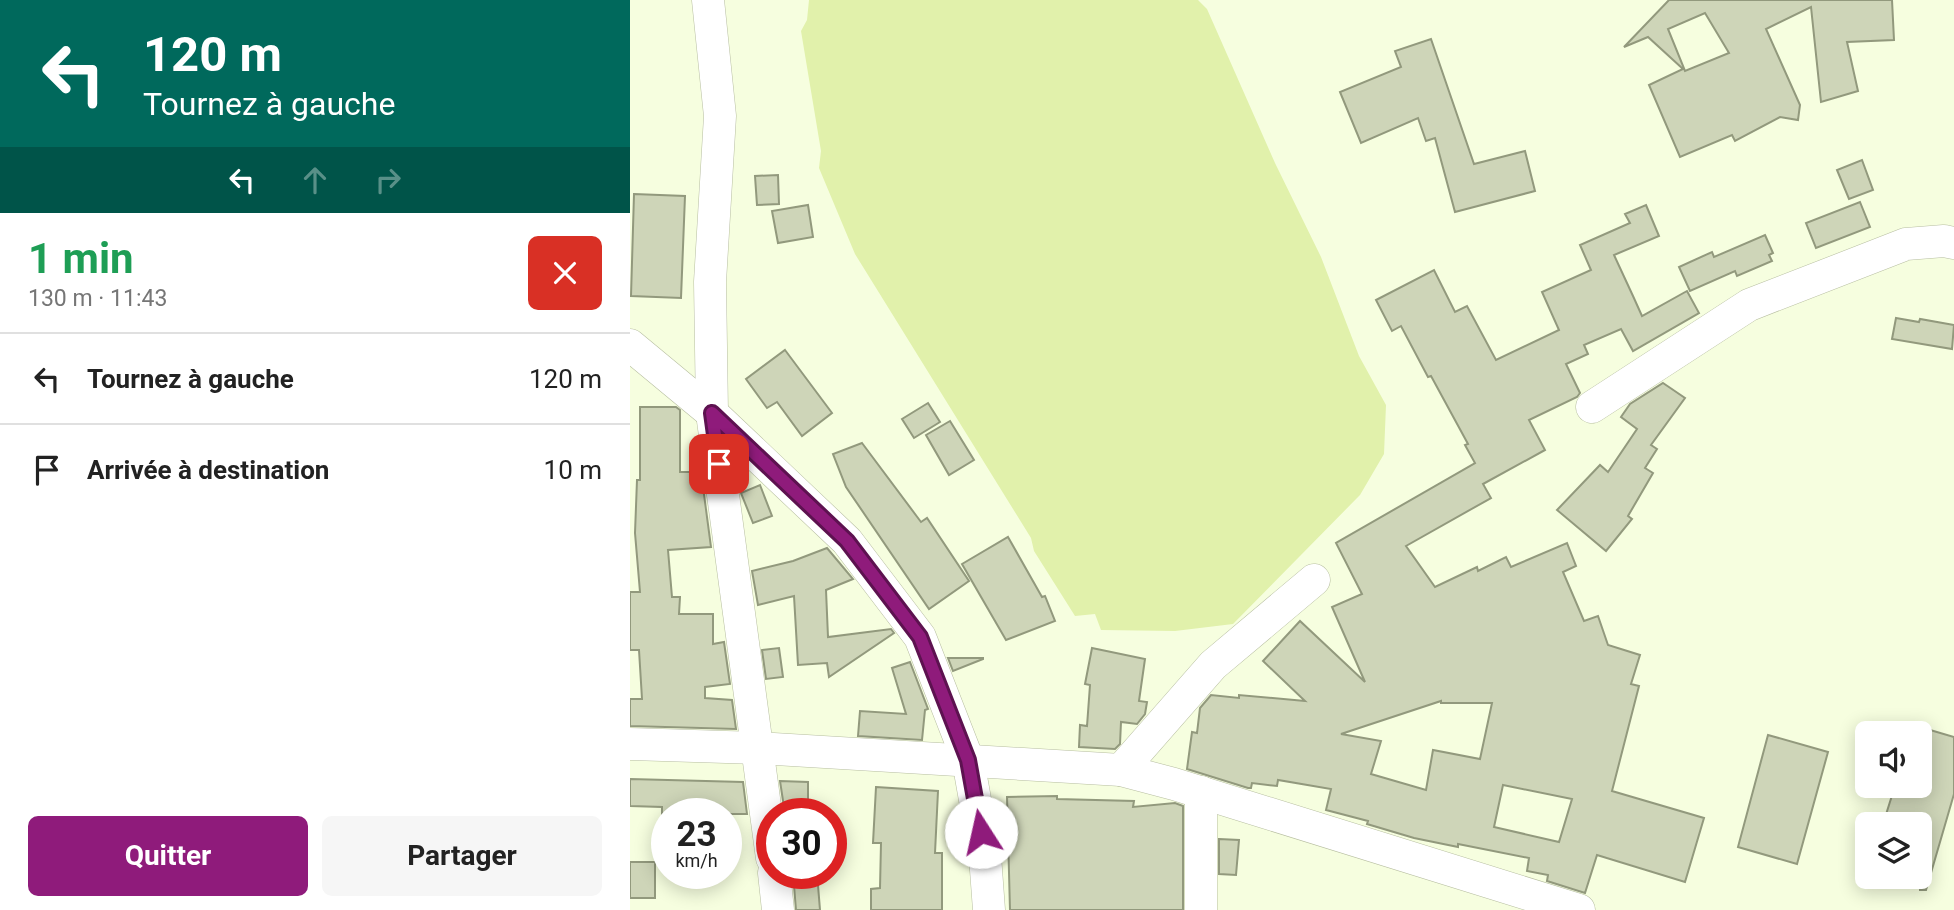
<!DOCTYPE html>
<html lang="fr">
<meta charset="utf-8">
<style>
:root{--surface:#fff;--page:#f6f6f6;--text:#222;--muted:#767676;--line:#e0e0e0;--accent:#8f1b7b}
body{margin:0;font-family:Roboto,sans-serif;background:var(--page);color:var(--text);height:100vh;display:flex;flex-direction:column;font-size:26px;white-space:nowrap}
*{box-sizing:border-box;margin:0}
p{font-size:23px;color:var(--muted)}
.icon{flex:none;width:38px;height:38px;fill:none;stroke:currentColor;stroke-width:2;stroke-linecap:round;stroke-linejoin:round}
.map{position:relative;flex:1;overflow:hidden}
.panel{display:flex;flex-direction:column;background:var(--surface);width:630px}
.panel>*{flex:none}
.hud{background:#00695c;color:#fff;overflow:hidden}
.tools{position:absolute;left:1225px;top:721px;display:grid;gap:14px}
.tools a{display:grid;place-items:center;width:77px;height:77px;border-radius:10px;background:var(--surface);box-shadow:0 4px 18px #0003;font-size:35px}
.speed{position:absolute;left:21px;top:798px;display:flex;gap:14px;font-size:35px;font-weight:700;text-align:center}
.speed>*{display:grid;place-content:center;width:91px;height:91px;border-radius:50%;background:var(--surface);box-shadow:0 4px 18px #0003;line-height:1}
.speed small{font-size:18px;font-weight:400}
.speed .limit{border:10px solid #d22;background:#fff;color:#111}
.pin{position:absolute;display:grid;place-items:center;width:60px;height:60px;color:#fff;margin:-30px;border-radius:14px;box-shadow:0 4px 10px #0006}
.me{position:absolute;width:77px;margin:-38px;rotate:350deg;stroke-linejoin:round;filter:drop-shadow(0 0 5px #0008)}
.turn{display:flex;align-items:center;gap:24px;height:147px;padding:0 28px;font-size:32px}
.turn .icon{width:91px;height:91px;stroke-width:2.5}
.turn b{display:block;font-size:49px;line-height:60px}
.lanes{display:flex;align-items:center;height:66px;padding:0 28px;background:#0003;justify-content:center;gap:35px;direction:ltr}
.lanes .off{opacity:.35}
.round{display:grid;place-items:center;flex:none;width:74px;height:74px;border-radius:10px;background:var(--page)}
.head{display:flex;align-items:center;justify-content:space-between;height:119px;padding:0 28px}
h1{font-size:42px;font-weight:700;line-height:52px;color:#1e9e55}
.primary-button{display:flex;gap:14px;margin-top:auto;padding:14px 28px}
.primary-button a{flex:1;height:80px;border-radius:10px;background:var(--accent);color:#fff;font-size:28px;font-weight:700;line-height:80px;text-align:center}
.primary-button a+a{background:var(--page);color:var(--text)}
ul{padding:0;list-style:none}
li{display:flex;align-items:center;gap:21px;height:91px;padding:0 28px;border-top:2px solid var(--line)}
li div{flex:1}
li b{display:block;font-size:26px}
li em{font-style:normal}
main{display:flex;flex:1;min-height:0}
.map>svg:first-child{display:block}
.green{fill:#e1f1ab}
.building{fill:#ced5b8;stroke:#92997d;stroke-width:2;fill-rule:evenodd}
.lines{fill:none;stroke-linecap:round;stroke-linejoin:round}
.minor-casing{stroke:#b7bea1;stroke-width:33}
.minor{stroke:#fff;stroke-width:32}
.route-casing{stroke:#5d1250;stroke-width:18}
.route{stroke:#8f1b7b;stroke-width:12}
</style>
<main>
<section class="panel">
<div class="hud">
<div class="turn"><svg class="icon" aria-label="left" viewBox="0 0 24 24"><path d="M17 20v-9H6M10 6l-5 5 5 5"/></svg><div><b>120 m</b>Tournez à gauche</div></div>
<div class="lanes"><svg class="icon" aria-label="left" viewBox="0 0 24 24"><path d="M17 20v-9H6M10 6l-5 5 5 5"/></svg><svg class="icon off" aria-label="ahead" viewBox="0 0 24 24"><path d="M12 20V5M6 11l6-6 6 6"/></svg><svg class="icon off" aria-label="right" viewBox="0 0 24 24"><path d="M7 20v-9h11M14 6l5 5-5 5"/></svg></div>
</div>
<div class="head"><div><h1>1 min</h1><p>130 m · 11:43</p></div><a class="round" style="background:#d93025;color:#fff"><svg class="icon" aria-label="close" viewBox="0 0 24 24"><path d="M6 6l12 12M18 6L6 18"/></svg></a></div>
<ul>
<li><svg class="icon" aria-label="left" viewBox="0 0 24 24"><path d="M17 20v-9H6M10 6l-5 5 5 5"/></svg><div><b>Tournez à gauche</b></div><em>120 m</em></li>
<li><svg class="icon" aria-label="arrive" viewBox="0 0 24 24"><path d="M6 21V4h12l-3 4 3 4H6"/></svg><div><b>Arrivée à destination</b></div><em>10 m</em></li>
</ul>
<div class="primary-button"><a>Quitter</a><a>Partager</a></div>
</section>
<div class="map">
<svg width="1324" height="910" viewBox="0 0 1324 910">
<rect width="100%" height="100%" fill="#f6fedf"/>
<!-- green -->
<path class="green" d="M179,0H568L577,9L645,163L691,257L729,356L756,405L754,454L730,495L603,624L545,631L471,630L465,614L445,616L404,551L401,538L225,254L189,168L191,151L171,31L177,20Z"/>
<!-- building -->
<g class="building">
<path d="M1039,0H1262L1264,40L1217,42L1228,91L1191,102L1181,7L1136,29L1170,105L1168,120L1150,117L1105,141L1102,135L1050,157L1019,85L1053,69L1018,37L994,47ZM1075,13L1099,53L1055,71L1038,29Z"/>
<path d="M801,39L844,164L895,151L905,191L825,212L805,138L796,141L788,118L731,143L710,92L771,67L765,51Z"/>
<path d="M1232,160L1243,190L1219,199L1207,170Z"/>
<path d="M148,175L149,204L127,205L125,176Z"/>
<path d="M4,194L55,196L51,298L1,296Z"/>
<path d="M1230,202L1240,227L1186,248L1176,223Z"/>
<path d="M178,205L183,237L148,243L142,211Z"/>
<path d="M1016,205L1029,236L984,255L1003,296L1012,316L1057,291L1069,313L1003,351L991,329L954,345L958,354L936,364L950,393L947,397L899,420L915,450L853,484L861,498L776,546L805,587L847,567L848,571L876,557L881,567L937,543L946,566L933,572L954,621L968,616L978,645L1010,655L1001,684L1009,686L982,791L1074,818L1055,882L967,855L955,893L917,881L918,875L897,871L899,858L828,844V847L784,838L737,824L738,821L696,810L701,789L648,780L647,786L622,783L621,788H618L557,769L562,732L567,733L570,708L581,695L609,698V695L675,701L633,661L670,621L735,682L702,607L732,594L706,543L845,463L835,445L838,444L801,376L798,377L771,326L762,331L746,300L804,270L825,312L837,306L866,360L929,330L912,292L961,270L950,245L1000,223L995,214ZM811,701V703H862L850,759L803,750L796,790L741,774L751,741L711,734ZM873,785L942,799L929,842L864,827Z"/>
<path d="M1135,235L1143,253L1139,255L1142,261L1107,276L1105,271L1060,291L1049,267L1082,252L1084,257Z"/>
<path d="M1266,318L1289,322L1290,319L1324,325L1322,349L1262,339Z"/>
<path d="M155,350L202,413L172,436L147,402L137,408L116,379Z"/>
<path d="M1033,383L1055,398L1021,445L1027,449L1015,468L1023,473L998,516L1002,519L976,551L927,510L970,465L978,472L1007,429L991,417L1000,404Z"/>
<path d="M298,403L310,422L284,438L272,419Z"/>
<path d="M10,407H46L50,410V472H71L81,547L38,550L42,597H50L49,614H83V644L94,642L100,684L75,687V698L102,700L106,729L0,726V699H12L9,650H0V592H10L5,533L7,480H10Z"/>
<path d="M320,421L344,460L319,475L296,435Z"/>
<path d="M232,443L291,522L297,518L339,581L299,609L216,487L203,454Z"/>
<path d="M130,485L142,516L123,523L111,493Z"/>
<path d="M378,537L412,597L415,596L425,621L376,640L332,564Z"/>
<path d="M197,548L223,579L196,590L198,637L261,629L264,633L199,677L197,663L168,665L164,596L128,605L122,571L163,561Z"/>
<path d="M149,648L153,677L136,679L132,650Z"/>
<path d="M462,648L515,659L509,701L517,702L515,714L507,724L491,722L490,744L485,749L449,747L450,725L457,726L460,685L455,684Z"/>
<path d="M318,658H353V659L323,671Z"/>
<path d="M280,662L298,709L295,710L292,740L228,736L230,711L276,714L262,668Z"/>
<path d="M1290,727L1324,737V794L1296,890H1290V824H1253L1265,786H1290Z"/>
<path d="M1138,735L1198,752L1167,864L1108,847Z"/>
<path d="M0,779L113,782L117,814H32V807L0,806Z"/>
<path d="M150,781L178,782V814H155Z"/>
<path d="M246,787L308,791L305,853H312V910H241V889L250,888L251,843H243Z"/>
<path d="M427,796V799L504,801L503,807L545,803L553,806V910H380L377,797Z"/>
<path d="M589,839L609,840L606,875L589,874Z"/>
<rect x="0" y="862" width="25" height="36"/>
<path d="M163,873H187L190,910H166Z"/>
</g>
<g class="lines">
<defs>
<g id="minor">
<path d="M78,0L90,116L80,282L82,413L142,858"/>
<path d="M0,345L82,413L217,541L290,637L338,760L355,856L359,910"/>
<path d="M962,407L1119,305L1276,244L1314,241L1324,243"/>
<path d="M0,744L128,748L491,770L544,784L949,910"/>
<path d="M491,770L583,665L684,580"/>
<path d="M571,792V910"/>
<path d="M144,873L148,910"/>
</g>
</defs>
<!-- minor casing -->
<use href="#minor" class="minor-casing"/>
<!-- minor -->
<use href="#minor" class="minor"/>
</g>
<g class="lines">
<defs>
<path id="route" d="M89,464L82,413L217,541L290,637L338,760L351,832"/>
</defs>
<!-- route casing -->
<use href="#route" class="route-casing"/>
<!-- route -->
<use href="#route" class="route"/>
</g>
</svg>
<div class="tools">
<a><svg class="icon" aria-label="sound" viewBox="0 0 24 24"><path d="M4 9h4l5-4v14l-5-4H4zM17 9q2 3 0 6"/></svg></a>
<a><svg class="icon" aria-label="layers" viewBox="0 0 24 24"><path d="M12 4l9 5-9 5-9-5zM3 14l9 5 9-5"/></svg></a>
</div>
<div class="speed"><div>23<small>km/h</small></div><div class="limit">30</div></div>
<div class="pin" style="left:89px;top:464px;background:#d93025"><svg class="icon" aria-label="arrive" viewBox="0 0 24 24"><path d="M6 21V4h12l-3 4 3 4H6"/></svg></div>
<svg class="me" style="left:351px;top:832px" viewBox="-20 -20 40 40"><circle r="19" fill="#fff"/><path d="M0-13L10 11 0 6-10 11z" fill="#8f1b7b"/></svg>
</div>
</main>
